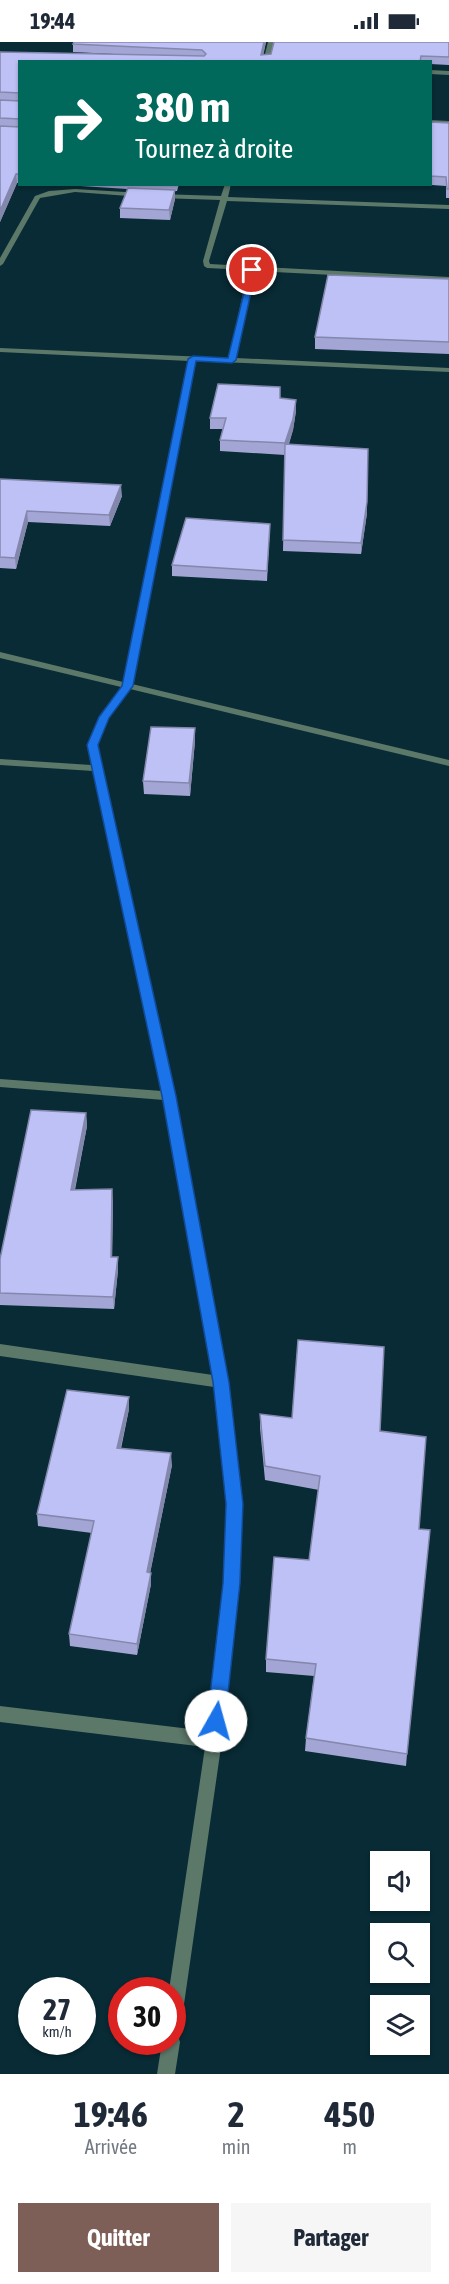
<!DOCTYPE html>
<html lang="fr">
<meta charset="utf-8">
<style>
:root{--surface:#fff;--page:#f6f6f7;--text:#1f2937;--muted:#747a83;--accent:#7e5f58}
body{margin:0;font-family:"Asap Condensed",sans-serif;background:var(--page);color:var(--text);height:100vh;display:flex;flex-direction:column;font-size:22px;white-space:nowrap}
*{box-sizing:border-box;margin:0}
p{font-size:20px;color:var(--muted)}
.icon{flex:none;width:33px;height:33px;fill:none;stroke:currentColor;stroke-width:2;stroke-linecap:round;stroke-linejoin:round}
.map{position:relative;height:2032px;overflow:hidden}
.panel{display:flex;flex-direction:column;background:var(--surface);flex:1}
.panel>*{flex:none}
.top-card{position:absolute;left:18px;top:18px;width:414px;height:126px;border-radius:0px;box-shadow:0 2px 4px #0004;background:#00695c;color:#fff;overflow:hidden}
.fabs{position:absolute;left:370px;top:1809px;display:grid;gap:12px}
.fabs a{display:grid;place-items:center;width:60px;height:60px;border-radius:0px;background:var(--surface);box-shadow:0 2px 4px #0004;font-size:30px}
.speed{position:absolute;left:18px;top:1935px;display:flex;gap:12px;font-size:30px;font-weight:700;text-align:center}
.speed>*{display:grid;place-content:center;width:78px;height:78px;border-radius:50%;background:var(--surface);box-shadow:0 2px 4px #0004;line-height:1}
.speed small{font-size:15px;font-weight:400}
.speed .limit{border:9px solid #d22;background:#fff;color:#111}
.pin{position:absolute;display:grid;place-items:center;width:51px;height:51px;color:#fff;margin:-26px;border:3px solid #fff;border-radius:50%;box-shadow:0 2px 6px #0007}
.me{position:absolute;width:66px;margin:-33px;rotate:7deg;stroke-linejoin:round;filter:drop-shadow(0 0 4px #0008)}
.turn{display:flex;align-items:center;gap:21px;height:126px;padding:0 18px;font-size:27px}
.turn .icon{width:78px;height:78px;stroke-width:2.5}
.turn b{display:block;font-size:42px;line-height:51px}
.eta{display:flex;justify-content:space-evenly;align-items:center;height:102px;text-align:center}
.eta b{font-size:36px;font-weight:700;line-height:42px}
.primary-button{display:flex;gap:12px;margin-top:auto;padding:12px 18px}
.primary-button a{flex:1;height:69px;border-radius:0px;background:var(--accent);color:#fff;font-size:24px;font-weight:700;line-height:69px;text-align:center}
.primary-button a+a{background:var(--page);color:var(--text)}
.status{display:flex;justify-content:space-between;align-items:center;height:42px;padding:0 30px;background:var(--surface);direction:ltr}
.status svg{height:16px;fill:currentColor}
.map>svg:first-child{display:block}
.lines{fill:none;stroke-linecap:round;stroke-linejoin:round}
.street{fill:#5b7869;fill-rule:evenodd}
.wall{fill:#a3a6d4}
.shaded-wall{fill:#8487ac}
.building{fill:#bdc1f6;stroke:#8487ac;stroke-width:1.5}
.route{fill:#1a73e8;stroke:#114b97;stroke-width:1.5}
</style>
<div class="status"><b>19:44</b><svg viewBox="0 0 49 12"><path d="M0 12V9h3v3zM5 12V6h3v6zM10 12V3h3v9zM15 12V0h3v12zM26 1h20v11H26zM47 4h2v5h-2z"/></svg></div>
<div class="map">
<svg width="449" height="2032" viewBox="0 0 449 2032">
<rect width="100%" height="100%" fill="#082b35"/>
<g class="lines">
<!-- street -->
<g class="street">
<path d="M268,0H274L269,20H263Z"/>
<path d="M430,28L449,29V33L430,32Z"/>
<path d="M430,78L449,79V83L430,82Z"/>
<path d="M225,142H231L228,155L449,163V167L227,159L209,219L210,222L449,235V239L255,229L236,316L449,326V330L196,319L132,642L449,718V724L130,647L109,675L97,703L175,1054L228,1340L241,1462L240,1541L222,1698L179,1997L180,2000L175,2032H157L162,2000H172V1948H169L205,1705L0,1680V1664L207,1689L224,1541L227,1462L214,1345L0,1314V1302L213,1333L164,1058L0,1045V1037L162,1049L93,729L0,723V717L91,723L87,703L99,675L121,645L0,616V610L123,640L189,319L0,310V306L229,316L248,228L207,226L204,224L203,219L220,158L159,156L156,154L159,152L221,154Z"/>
<path d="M75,147L142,151L145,153L142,155L75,150L40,156L3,222L0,224V216L35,154L49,149Z"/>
</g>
</g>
<!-- wall -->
<g class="wall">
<path d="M266,0L263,13L449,0V23L430,22V20H20V141H17L0,180V10L134,13L73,10V2Z"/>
<path d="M430,80L449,81V156H446V144L417,142H430Z"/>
<path d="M48,142H179L177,149H175V157L170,178L120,176V166L128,147Z"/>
<path d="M449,237V312L315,307V295Z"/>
<path d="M280,356L296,358V369L293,388L289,402L367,460V471L361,512L283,509L285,413L220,409V398L223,387H210V376Z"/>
<path d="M0,437L122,454L110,484L28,480L16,527L0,526Z"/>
<path d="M270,482L267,539L172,534V523Z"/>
<path d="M195,686V699L190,754L144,752L143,739Z"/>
<path d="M86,1071L87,1084L75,1148L113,1159L112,1215H118V1228L114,1267L0,1263V1217Z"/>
<path d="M129,1367L121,1407L172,1423L150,1531L151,1542L137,1613L70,1604L69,1592L92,1491L38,1484L37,1472Z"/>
<path d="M260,1372L380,1389L419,1487L407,1712L406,1724L305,1709L306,1696L314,1634L266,1630V1617L309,1518L319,1448L265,1438L260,1386Z"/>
</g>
<!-- shaded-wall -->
<g class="shaded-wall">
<path d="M264,0H266L262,20L261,13Z"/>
<path d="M16,132L17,141L0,180V169Z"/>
<path d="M175,148V157L170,178L169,168Z"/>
<path d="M296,358V369L293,388L285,413V401Z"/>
<path d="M121,443L122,454L110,484L109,473Z"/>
<path d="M367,460V471L361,512V501Z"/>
<path d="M27,469L28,480L16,527L15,516Z"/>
<path d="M195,686V699L190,754L189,741Z"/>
<path d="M86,1071L87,1084L72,1161L71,1148Z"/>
<path d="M112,1147L113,1159L112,1227L111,1215Z"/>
<path d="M118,1215V1228L114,1267L113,1255Z"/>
<path d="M129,1355V1367L118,1418L117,1406Z"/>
<path d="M171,1411L172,1423L148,1542L147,1530Z"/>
<path d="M151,1531V1542L137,1613V1602Z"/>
</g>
<!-- building -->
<g class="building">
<path d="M74,0H264L261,13L271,12L274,0H449V15L421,14L420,20H20V51L0,50V10L204,14L206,12L202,8L73,2Z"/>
<path d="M0,58L20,59V77L0,76Z"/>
<path d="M430,80L449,81V147H447L446,135L430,134Z"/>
<path d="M0,84L20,85V132H16L0,169Z"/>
<path d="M128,146L175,148L169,168L120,166Z"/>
<path d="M328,233L449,237V300L315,295Z"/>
<path d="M218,342L280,345V356L296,358L293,377L285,401L220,398L226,376H210Z"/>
<path d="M285,402L368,407L367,460L361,501L283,498Z"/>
<path d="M0,437L121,443L109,473L27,469L15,516L0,515Z"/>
<path d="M186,476L270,482L267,529L172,523Z"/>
<path d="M151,685L195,686L189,741L143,739Z"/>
<path d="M31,1068L86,1071L71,1148L112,1147L111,1215H118L113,1255L0,1251V1217Z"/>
<path d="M298,1298L384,1305L380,1389L426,1395L419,1487L430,1488L407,1712L306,1696L316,1622L266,1617L274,1515L309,1518L320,1434L265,1424L260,1372L292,1376Z"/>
<path d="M67,1348L129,1355L117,1406L171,1411L147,1530L151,1531L137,1602L69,1592L94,1479L37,1472Z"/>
</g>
<!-- route -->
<path class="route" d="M250,226L256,228L236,318L232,321L196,319L133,644L109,676L98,703L176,1054L229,1340L243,1462L240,1541L225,1679L222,1685L216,1688L209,1685L207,1679L223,1541L226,1462L213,1340L162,1054L87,703L99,675L122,644L188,317L193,314L228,316Z"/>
</svg>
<div class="fabs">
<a><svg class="icon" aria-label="sound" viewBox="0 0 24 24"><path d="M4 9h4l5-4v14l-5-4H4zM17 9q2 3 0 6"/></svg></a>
<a><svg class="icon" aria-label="search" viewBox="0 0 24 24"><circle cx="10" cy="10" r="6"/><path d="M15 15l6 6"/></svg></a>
<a><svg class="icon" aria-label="layers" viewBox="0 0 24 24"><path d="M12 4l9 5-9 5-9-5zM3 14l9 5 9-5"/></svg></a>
</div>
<div class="speed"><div>27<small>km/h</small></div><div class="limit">30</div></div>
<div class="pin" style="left:252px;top:228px;background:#d93025"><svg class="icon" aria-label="arrive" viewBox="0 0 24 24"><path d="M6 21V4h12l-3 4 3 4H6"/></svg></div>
<svg class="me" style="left:216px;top:1679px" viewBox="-20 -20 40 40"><circle r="19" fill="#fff"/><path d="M0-13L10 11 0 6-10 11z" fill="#1a73e8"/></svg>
<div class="top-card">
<div class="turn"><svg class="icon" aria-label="right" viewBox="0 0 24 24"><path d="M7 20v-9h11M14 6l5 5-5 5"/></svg><div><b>380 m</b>Tournez à droite</div></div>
</div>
</div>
<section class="panel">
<div class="eta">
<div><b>19:46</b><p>Arrivée</p></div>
<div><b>2</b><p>min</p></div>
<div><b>450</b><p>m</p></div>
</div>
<div class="primary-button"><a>Quitter</a><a>Partager</a></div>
</section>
